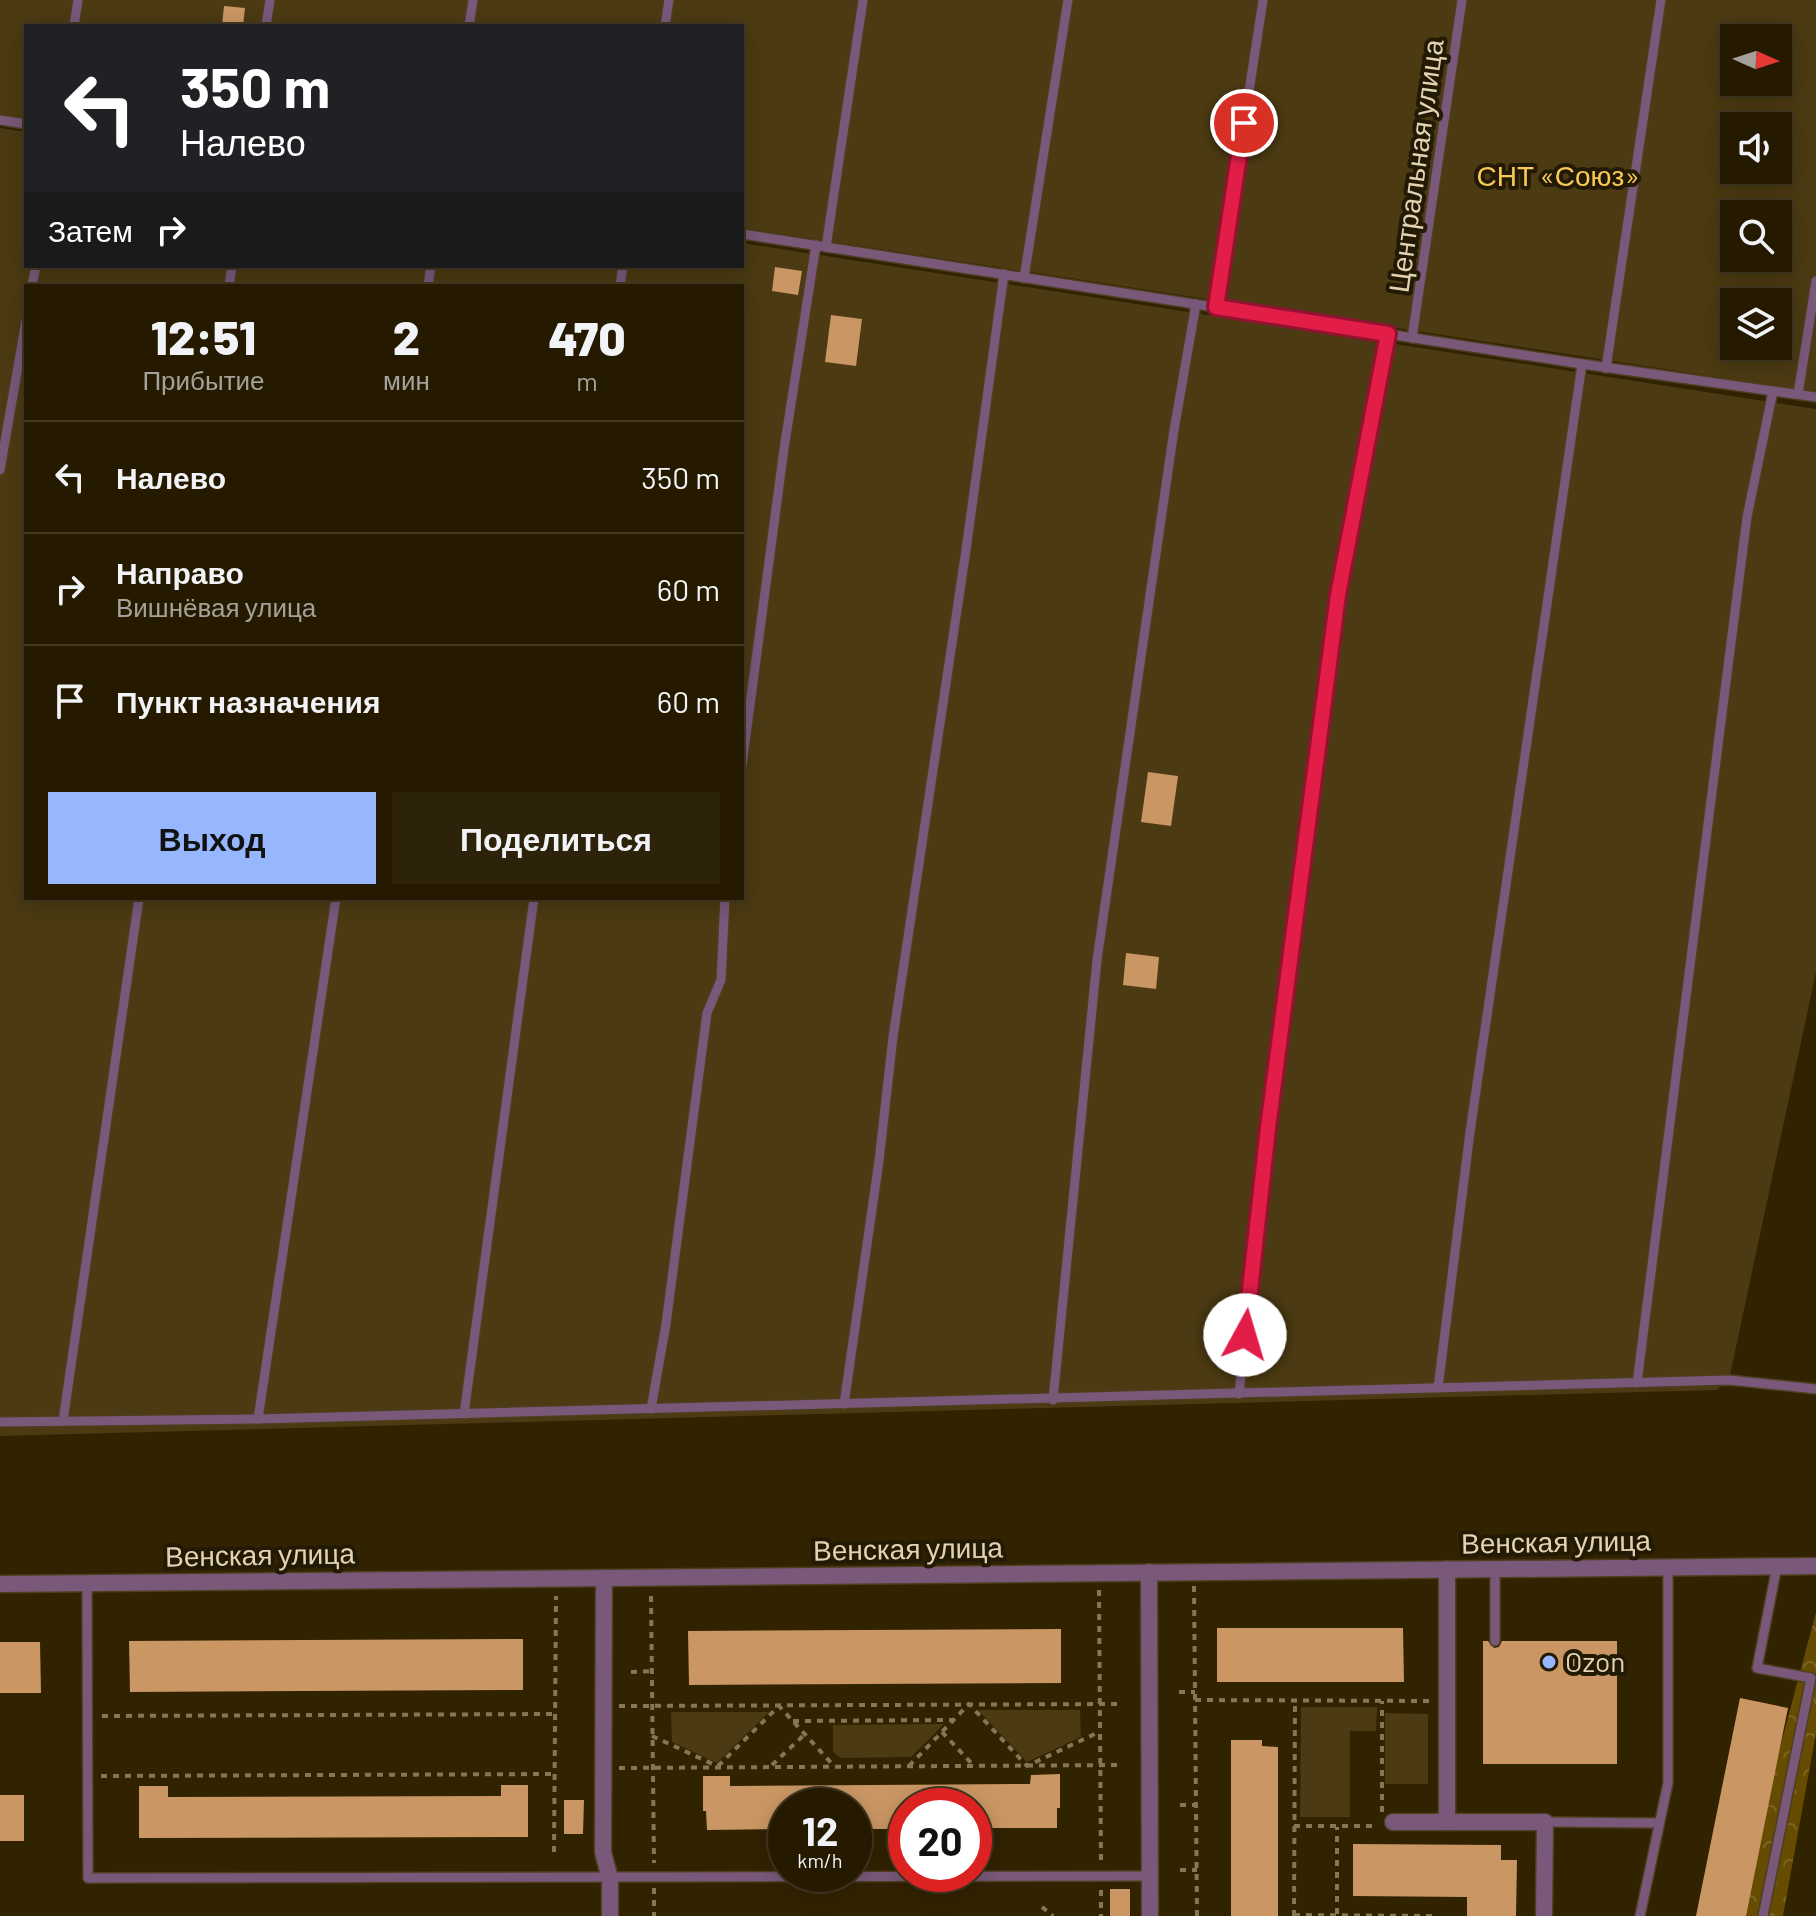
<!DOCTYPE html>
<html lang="ru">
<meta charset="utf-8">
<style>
:root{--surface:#251a00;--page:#2d230a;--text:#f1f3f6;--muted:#a3a199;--line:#423822;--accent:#96b6fd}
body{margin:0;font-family:Barlow,sans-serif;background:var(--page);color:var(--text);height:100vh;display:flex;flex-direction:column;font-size:30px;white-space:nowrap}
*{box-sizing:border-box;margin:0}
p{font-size:26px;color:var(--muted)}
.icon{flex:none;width:44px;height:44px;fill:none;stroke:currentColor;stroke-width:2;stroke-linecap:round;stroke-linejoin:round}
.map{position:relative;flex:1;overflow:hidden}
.side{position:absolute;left:24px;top:284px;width:720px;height:616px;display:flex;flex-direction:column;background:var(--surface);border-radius:0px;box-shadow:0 4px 20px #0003,0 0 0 2px var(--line)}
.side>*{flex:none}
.hud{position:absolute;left:24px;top:24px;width:720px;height:244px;border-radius:0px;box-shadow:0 4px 20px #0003,0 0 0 2px var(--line);background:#202124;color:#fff;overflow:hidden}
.needle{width:52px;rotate:93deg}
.tools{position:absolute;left:1720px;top:24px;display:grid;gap:16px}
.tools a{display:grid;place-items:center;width:72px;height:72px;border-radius:0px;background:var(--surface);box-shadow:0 4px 20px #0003,0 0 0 2px var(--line);font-size:40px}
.speed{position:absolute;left:768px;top:1788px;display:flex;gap:16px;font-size:40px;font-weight:700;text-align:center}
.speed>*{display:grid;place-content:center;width:104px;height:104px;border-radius:50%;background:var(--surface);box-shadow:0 4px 20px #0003,0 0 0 2px var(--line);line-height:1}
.speed small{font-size:20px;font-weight:400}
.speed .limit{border:12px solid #d22;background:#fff;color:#111}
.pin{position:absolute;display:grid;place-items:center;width:68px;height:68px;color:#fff;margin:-34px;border:4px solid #fff;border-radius:50%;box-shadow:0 2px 8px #0007}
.me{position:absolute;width:88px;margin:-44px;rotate:6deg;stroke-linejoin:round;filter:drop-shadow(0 0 6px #0008)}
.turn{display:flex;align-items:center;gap:28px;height:168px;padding:0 24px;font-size:36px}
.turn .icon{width:104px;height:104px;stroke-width:2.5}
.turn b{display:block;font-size:56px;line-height:68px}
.then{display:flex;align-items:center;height:76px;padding:0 24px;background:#0003;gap:16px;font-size:30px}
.eta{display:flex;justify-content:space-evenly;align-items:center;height:136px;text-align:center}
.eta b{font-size:48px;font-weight:800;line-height:56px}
.action{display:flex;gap:16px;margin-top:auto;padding:16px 24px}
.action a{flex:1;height:92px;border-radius:0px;background:var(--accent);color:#111;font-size:32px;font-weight:800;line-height:92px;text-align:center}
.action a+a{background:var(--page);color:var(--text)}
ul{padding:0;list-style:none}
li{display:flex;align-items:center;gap:24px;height:112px;padding:0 24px;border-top:2px solid var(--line)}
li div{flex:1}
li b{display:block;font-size:30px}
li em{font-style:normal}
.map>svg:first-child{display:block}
.forest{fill:url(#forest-crowns)}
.green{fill:#4b3a12;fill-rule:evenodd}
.building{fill:#ca9764}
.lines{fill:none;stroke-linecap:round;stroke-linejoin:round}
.service-casing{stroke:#4d3e1d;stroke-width:12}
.minor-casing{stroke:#4d3e1d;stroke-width:19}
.path{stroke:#867655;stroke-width:4;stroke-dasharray:6 6;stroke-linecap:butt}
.service{stroke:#79587a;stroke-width:9}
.minor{stroke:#79587a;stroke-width:16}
.route-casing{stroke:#92132f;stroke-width:20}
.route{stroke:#e11d48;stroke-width:14}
.poi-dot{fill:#96b6fd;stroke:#231a06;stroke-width:3}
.labels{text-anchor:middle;stroke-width:8;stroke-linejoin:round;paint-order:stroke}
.street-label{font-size:28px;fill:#e3d3b3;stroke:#231a06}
.park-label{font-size:28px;fill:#fac856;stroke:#231a06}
.poi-label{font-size:28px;fill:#e3d3b3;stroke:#231a06;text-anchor:start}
</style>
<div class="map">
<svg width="1816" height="1916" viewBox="0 0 1816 1916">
<defs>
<pattern id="forest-crowns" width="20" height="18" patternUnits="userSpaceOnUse" patternTransform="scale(2)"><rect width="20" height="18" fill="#664c01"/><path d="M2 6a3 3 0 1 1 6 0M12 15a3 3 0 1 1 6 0" fill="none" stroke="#7c6524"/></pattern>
</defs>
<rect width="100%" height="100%" fill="#312200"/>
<!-- forest -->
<path class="forest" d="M1816,1612V1733L1783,1916H1744L1772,1778Z"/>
<!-- green -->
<g class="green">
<path d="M0,0H1816V392L742,228V26H26V119L0,115ZM1734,38H1778V82H1734ZM1734,126H1778V170H1734ZM1734,214H1778V258H1734ZM1734,302H1778V346H1734Z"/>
<path d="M0,128L26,132V266H742V243L1816,409V972L1729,1380L1717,1390L0,1436ZM26,286H742V898H26Z"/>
<path d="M1301,1707H1377L1376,1731H1350V1817H1300Z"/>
<path d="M978,1710H1080L1081,1737L1027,1762Z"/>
<path d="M769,1712L717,1763L672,1742L671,1712Z"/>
<path d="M1385,1713L1428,1714V1784H1385Z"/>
<path d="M944,1724L911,1757L841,1758L833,1752V1725Z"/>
</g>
<!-- building -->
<g class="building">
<path d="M224,6L245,8L243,26H222Z"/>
<path d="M775,267L802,271L798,295L772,291Z"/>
<path d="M831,315L862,319L856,366L825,362Z"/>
<path d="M1148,772L1178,776L1171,826L1141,822Z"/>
<path d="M1126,953L1159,957L1156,989L1123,985Z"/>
<path d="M1217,1628H1403L1404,1682H1217Z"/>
<path d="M1061,1629V1683L689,1685L688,1631Z"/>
<path d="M523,1639V1690L130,1692L129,1641Z"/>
<path d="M1483,1641H1488L1494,1648L1499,1647L1502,1641H1617V1764H1483Z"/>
<path d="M0,1642H40L41,1693H0Z"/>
<path d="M1740,1698L1788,1708L1746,1916H1696Z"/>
<path d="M1231,1740H1262V1746L1278,1747V1916H1231Z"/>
<path d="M1060,1774V1808H1057V1828H974V1806H906V1829H854V1806H786V1829L707,1830L706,1811H703V1776H730V1786L1030,1784L1031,1775Z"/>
<path d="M501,1785H528V1837L139,1838V1786H168V1797L501,1796Z"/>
<rect x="0" y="1795" width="24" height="46"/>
<path d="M564,1800H584L583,1834H564Z"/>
<path d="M1353,1844L1501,1845V1860H1517L1516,1916H1467V1897L1353,1896Z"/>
<rect x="1110" y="1889" width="20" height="27"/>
</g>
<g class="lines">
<defs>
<g id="service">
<path d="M74,26L78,0"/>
<path d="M266,26L270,0"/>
<path d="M469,26L473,0"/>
<path d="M665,26L669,0"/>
<path d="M0,120L26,124"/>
<path d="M742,234L1582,364L1816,397"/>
<path d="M826,247L863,0"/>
<path d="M1024,278L1068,0"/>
<path d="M32,286L36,266"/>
<path d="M229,286L232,266"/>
<path d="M428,286L431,266"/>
<path d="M620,286L623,266"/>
<path d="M1216,307L1263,0"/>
<path d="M1412,338L1462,0"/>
<path d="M1606,368L1661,0"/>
<path d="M1798,394L1816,281"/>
<path d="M0,470L26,321"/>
<path d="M742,765L784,449L816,245"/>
<path d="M1637,1383L1747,517L1773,391"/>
<path d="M1438,1388L1470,1132L1582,364"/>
<path d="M1239,1394L1268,1128L1338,595L1388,334"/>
<path d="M1053,1400L1097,960L1174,430L1196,304"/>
<path d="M844,1404L879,1161L893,1037L966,550L1004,274"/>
<path d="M651,1409L666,1324L707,1013L721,980L725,898"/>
<path d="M464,1414L534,898"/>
<path d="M258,1419L336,898"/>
<path d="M63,1421L139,898"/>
<path d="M0,1422L258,1419L1729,1380L1816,1389"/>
<path d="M1495,1569V1641"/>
<path d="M87,1583L88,1878L1150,1876"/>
<path d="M1545,1822L1659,1823"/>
<path d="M1640,1916L1668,1783V1567"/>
<path d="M1763,1916L1811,1678L1757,1668L1777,1566"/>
</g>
<g id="minor">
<path d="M1447,1569V1822"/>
<path d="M1149,1572L1150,1916"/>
<path d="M604,1578L603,1852L610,1879V1916"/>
<path d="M0,1584L1816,1566"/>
<path d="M1393,1822H1545L1544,1916"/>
</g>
</defs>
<!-- service casing -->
<use href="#service" class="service-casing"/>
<!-- minor casing -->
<use href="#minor" class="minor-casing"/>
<!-- path -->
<g class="path">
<path d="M1194,1586L1197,1916"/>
<path d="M1099,1590L1101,1862"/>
<path d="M651,1596L654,1863"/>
<path d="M631,1672L652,1671"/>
<path d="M1179,1692H1195"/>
<path d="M1195,1700L1433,1701"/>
<path d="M619,1706L1121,1704"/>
<path d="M102,1716L555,1714"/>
<path d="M793,1721L954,1720"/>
<path d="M942,1732L973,1765"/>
<path d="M652,1736L715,1765"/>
<path d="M772,1765L805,1734"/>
<path d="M718,1766L779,1706L834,1766"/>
<path d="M909,1766L969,1704L1027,1766L1099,1732"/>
<path d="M619,1768L1121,1765"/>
<path d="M101,1776L555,1774"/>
<path d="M1180,1805H1196"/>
<path d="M1382,1812V1701"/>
<path d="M1294,1826H1376"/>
<path d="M554,1852L556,1596"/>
<path d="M1180,1870H1197"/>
<path d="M654,1888V1916"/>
<path d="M1101,1890V1916"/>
<path d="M1042,1907L1053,1916"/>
<path d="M1337,1914V1827"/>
<path d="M1294,1915L1432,1916"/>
<path d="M1294,1916L1295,1700"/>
</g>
<!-- service -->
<use href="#service" class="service"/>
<!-- minor -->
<use href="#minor" class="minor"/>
</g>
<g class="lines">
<defs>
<path id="route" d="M1244,123L1216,307L1388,334L1338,595L1268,1128L1245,1335"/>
</defs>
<!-- route casing -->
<use href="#route" class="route-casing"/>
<!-- route -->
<use href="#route" class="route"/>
</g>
<!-- markers -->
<circle class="poi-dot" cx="1549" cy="1662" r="8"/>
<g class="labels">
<!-- street labels -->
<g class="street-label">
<text transform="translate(1416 166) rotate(-82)" y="10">Центральная улица</text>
<text transform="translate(1556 1542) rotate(-1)" y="10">Венская улица</text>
<text transform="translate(908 1549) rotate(-1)" y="10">Венская улица</text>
<text transform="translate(260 1555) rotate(-1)" y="10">Венская улица</text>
</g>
<!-- park labels -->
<g class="park-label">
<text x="1558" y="186">СНТ «Союз»</text>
</g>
<!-- poi labels -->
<g class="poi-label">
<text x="1565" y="1672">Ozon</text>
</g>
</g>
</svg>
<div class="tools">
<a><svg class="needle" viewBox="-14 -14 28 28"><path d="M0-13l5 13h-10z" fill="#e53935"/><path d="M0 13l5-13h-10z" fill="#a3a199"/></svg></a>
<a><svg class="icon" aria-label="sound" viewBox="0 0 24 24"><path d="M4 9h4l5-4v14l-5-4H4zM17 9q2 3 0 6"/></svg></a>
<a><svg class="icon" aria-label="search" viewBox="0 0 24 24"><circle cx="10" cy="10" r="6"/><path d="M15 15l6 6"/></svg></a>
<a><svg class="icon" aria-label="layers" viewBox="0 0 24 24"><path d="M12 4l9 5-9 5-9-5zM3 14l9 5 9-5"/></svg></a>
</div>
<div class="speed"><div>12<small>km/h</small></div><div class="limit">20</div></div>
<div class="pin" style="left:1244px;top:123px;background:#d93025"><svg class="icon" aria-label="arrive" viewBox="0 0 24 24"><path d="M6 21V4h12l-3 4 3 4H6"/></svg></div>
<svg class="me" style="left:1245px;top:1335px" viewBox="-20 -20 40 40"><circle r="19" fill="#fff"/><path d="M0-13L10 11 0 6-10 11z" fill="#e11d48"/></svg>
<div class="hud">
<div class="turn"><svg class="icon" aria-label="left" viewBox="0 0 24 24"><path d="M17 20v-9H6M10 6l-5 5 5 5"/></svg><div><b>350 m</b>Налево</div></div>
<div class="then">Затем<svg class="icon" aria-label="right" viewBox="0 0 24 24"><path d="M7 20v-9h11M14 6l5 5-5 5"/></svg></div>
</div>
<section class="side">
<div class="eta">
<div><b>12:51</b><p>Прибытие</p></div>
<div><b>2</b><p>мин</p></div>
<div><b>470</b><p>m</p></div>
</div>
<ul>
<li><svg class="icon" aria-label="left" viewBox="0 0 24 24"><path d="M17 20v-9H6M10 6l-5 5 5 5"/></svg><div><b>Налево</b></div><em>350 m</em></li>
<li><svg class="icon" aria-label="right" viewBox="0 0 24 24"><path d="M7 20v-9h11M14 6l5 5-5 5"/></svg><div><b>Направо</b><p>Вишнёвая улица</p></div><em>60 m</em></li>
<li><svg class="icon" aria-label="arrive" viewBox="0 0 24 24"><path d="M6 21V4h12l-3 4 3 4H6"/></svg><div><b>Пункт назначения</b></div><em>60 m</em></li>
</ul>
<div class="action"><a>Выход</a><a>Поделиться</a></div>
</section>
</div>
